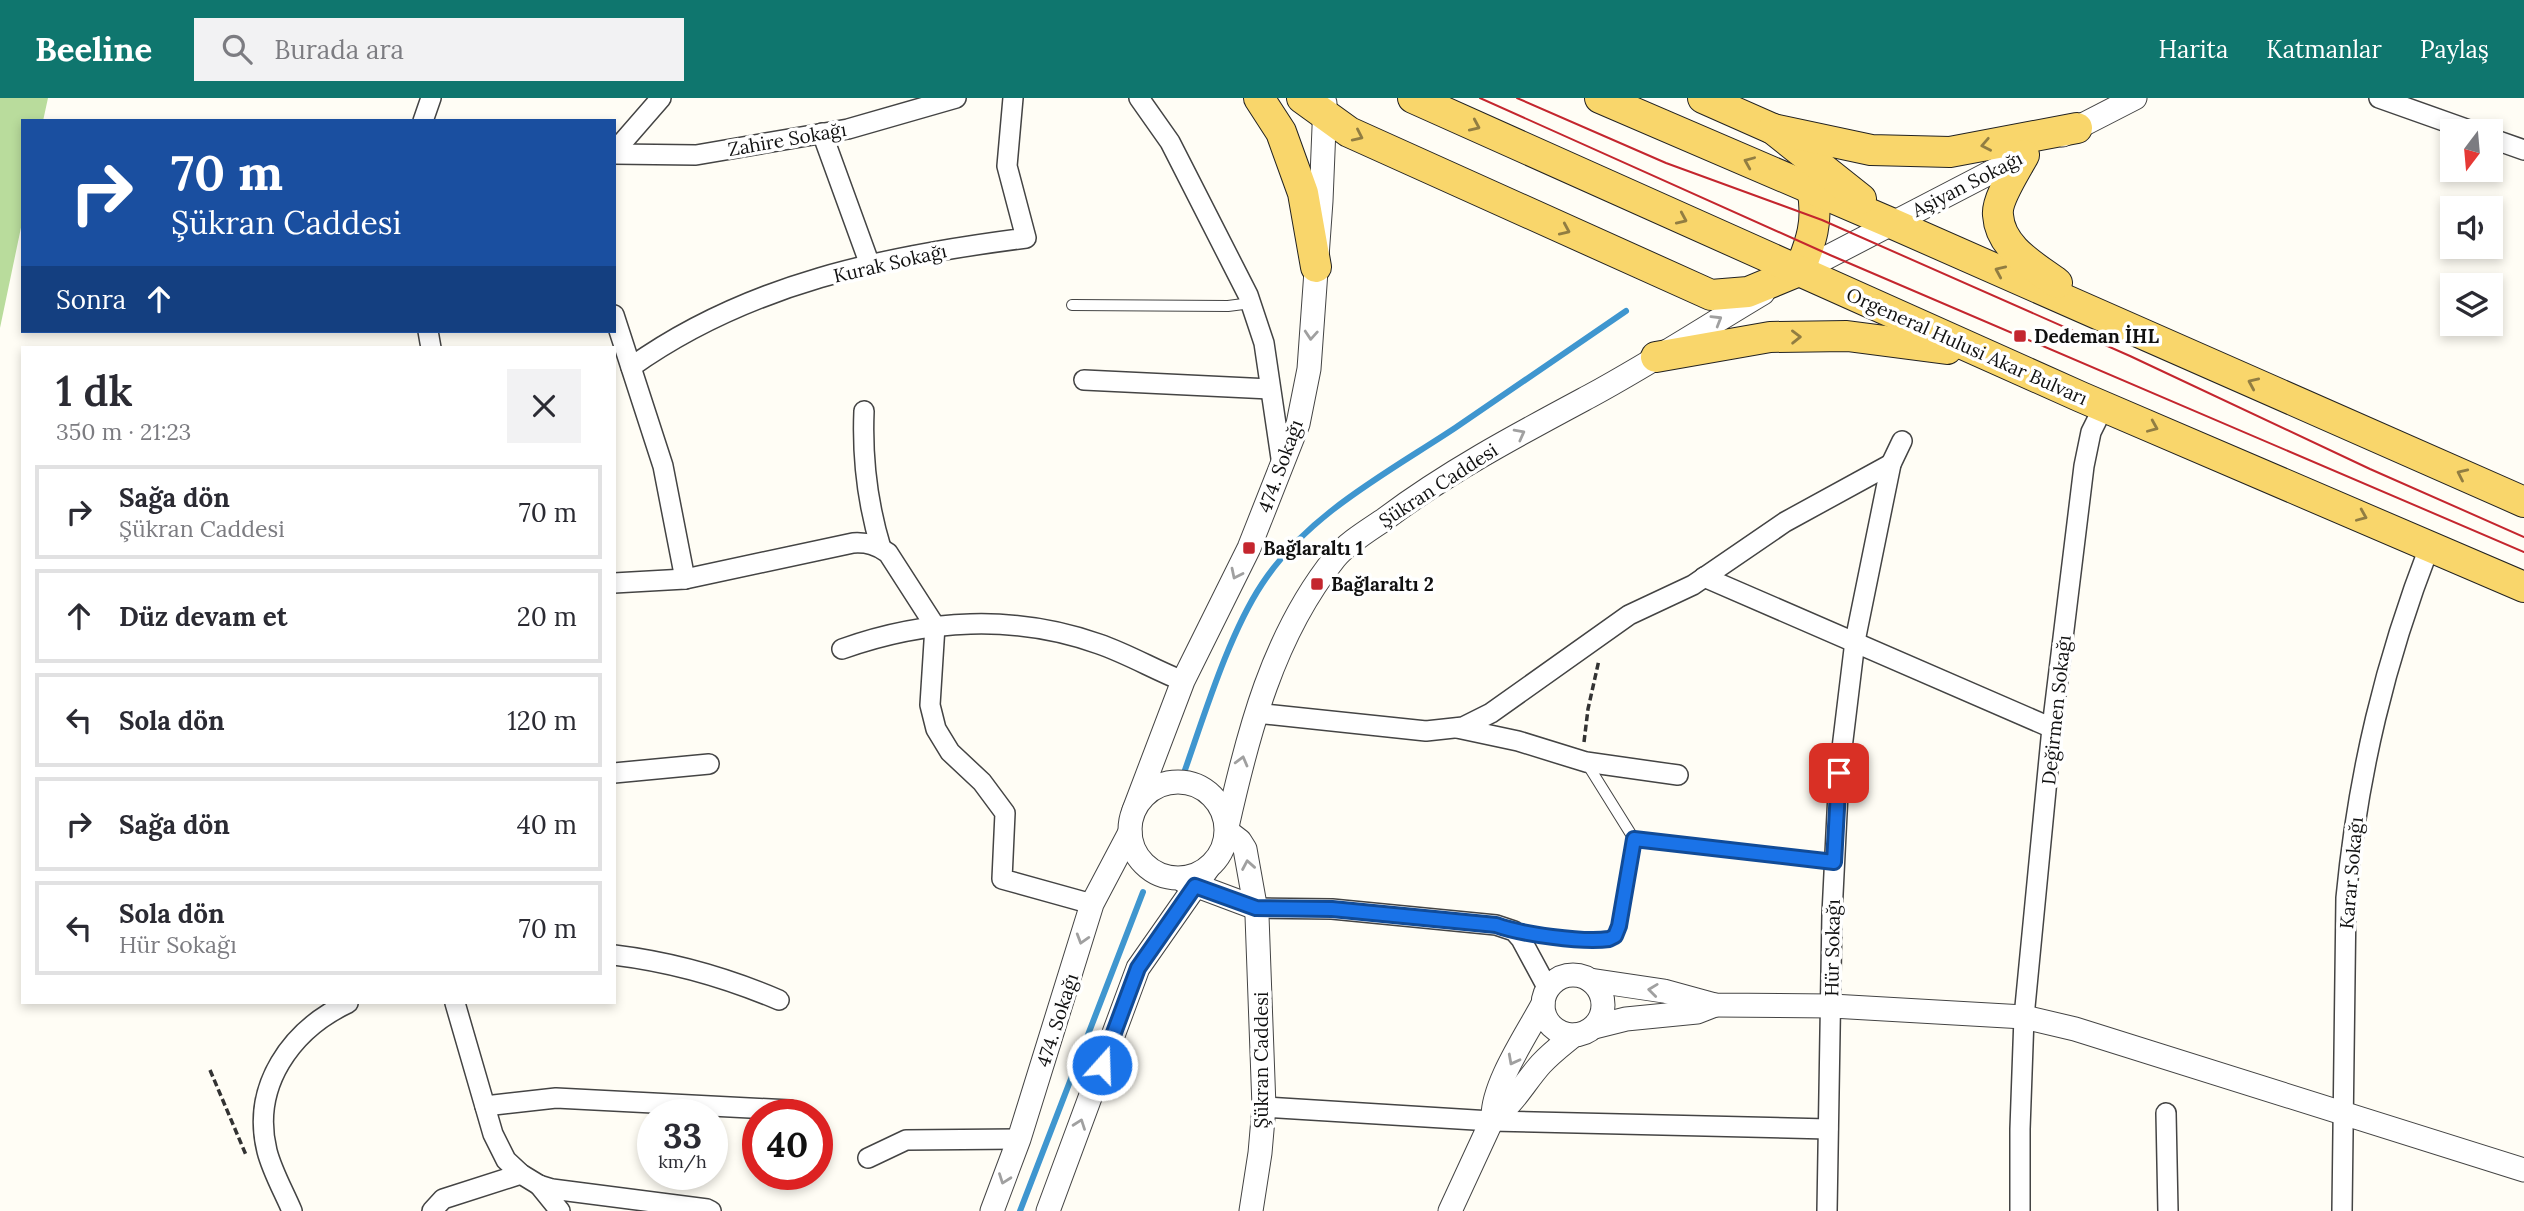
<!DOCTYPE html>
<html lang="tr">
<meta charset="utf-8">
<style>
:root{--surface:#fff;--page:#f2f2f3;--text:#2b2b33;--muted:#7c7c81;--line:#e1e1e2;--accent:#0f766e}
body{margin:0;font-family:Lora,serif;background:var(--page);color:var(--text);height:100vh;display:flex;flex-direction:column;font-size:26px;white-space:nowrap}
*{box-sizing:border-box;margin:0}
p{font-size:23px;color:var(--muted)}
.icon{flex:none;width:38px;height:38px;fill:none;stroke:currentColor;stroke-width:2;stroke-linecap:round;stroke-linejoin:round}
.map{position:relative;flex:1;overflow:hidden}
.sheet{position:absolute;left:21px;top:248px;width:595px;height:658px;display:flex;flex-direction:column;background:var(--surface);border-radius:0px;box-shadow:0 4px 10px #0003}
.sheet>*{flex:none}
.hud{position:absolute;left:21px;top:21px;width:595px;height:214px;border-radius:0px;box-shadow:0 4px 10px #0003;background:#1a4fa0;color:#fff;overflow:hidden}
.needle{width:46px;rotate:196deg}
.tools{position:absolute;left:2440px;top:21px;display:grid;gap:14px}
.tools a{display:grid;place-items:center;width:63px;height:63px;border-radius:0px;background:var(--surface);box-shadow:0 4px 10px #0003;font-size:35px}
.speed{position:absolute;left:637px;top:1001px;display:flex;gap:14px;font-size:35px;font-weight:700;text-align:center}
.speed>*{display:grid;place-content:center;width:91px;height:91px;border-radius:50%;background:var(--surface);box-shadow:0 4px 10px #0003;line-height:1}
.speed small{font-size:18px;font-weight:400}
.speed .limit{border:10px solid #d22;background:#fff;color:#111}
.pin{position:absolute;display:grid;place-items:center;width:60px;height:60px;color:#fff;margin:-30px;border-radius:14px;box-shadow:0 4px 10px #0006}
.me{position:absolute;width:77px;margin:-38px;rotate:20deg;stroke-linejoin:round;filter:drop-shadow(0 0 5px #0008)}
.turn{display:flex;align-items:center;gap:24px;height:147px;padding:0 35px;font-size:32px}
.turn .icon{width:91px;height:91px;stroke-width:2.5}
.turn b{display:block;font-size:49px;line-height:60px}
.then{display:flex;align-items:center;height:66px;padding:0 35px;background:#0003;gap:14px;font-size:26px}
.round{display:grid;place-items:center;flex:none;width:74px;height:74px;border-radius:0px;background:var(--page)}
.overview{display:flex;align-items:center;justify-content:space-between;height:119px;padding:0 35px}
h1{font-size:42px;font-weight:600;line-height:52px}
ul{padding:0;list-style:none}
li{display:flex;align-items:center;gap:21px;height:94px;margin:0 14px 10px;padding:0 21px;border:4px solid var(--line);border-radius:0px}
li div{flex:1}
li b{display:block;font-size:26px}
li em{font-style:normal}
header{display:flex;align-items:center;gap:42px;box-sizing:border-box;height:98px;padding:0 35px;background:var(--accent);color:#fff}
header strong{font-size:33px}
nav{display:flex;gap:38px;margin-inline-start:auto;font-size:24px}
.search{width:490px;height:63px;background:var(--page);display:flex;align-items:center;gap:18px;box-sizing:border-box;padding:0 24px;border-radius:0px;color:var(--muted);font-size:26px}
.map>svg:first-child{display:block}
.forest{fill:#b9dc9c}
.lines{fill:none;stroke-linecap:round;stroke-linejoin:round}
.stream{stroke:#3f96cf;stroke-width:6}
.service-casing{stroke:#444;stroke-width:12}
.minor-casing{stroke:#444;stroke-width:22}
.tertiary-casing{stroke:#444;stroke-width:25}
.primary-casing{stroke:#222;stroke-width:32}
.path{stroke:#333;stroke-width:3.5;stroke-dasharray:7 3.5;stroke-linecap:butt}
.service{stroke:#fff;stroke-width:10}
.minor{stroke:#fff;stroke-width:19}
.tertiary{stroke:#fff;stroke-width:23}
.primary{stroke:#f9d66b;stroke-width:30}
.tram{stroke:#c4262e;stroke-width:2}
.oneway{stroke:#917d42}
.oneway2{stroke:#a0a0a0}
.route-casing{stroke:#114b97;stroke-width:18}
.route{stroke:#1a73e8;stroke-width:12}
.poi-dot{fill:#c4262e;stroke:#fff;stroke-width:2.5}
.labels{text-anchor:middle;stroke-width:7;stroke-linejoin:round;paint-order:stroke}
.street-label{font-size:19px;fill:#111;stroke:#fff}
.poi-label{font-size:19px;font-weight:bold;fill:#111;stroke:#fff;text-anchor:start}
</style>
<header>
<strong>Beeline</strong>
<div class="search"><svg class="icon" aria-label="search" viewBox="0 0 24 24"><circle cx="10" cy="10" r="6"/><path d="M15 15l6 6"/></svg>Burada ara</div>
<nav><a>Harita</a><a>Katmanlar</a><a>Paylaş</a></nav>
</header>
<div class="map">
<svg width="2524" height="1113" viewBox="0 0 2524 1113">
<rect width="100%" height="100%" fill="#fffdf5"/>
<!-- forest -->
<path class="forest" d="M0,0H48L43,23H23V120L0,230Z"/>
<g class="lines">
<!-- stream -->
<g class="stream">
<path d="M1185,672C1205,615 1229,536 1262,486C1308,416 1387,375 1455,330C1512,291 1569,252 1626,213"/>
<path d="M1020,1113L1143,794"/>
</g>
<defs>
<g id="service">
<path d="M1072,207L1228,208L1251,205"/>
<path d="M1586,664L1634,741"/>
<path d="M1518,834L1600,842C1611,841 1614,838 1619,828L1634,741L1834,764"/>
</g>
<g id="minor">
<path d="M1139,0L1170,44L1248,197L1264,245L1282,367"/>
<path d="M2379,0L2472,33"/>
<path d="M423,23L431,0"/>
<path d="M822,35L870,167"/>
<path d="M2490,40L2524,52"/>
<path d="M614,54L661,0"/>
<path d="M614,56L696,57L848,31L956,0"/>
<path d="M614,217L663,368L685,481"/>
<path d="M428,233L431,250"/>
<path d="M631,269C749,185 885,158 1026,140L1007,68L1013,0"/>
<path d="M1084,282L1270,291"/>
<path d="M864,313C862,361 867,404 881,450"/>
<path d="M1704,479L2052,630"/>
<path d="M614,485L685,481L853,445C867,444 877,447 888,455L935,528L930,607L936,631L950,654L982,684L1005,715L1002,781L1092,806"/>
<path d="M842,551C926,521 1015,516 1099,546C1128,556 1155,572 1183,583"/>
<path d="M1256,615L1426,633L1463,629L1491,615L1629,517L1693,487L1785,424L1891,366"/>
<path d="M1457,630L1518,643L1586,664L1678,677"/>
<path d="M614,675L709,666"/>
<path d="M1256,810L1332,811L1496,827L1514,833L1521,841L1548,891"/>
<path d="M614,857C672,864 725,879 779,902"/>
<path d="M455,905L493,1036L506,1062L521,1076L539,1087L552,1091L707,1111L711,1113"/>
<path d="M485,1008L556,1000L790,1012"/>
<path d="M1264,1009L1491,1023L1828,1031"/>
<path d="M2166,1015L2168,1113"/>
<path d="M868,1060L906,1042L1019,1041"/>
<path d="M539,1087L560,1113"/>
<path d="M292,1113C284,1094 272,1073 267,1053C251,988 291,932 348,905"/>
<path d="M432,1113L443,1101L521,1076"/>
<path d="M1827,1113L1832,816L1839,675L1855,543L1891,366L1902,343"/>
<path d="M2020,1113V1031L2024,919L2052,630L2084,368L2091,334L2104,308"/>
<path d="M2342,1113L2346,800C2358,675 2385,563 2430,447"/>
</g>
<g id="tertiary">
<path d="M2063,37L2135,0"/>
<path d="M1793,177L2026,56"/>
<circle cx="1178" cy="732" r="48"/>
<path d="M1134,712L1183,583L1249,450L1298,326L1309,271L1321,103L1325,5"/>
<path d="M1227,729C1248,635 1273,537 1335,460C1347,445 1369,432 1385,421C1449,373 1519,336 1590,298C1649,266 1706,229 1763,195"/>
<path d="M1227,733L1240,743L1245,751L1257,818L1264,1009L1260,1055L1251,1113"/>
<path d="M1184,783L1256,810"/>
<circle cx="1573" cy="907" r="30"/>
<path d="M1590,882L1664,893L1715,907L1832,908L2024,919L2075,931L2524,1072"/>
<path d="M1594,929L1626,921L1697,914L1715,907"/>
<path d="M1493,1020C1514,1006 1524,985 1541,966C1551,955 1563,946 1574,937"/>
<path d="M992,1113L1019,1041L1092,806L1130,734"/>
<path d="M1048,1113L1138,870L1208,770"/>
<path d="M1450,1113L1493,1020C1492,987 1527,936 1543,906"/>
</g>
<g id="primary">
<path d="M1259,0L1281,34L1303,95L1316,169"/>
<path d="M1302,0L1349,34L1711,197L1748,194L1799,173C1811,145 1819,122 1812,91"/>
<path d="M1413,0L2081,299L2524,489"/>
<path d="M1600,0L1891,125L2524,404"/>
<path d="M1703,0L1773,31L1861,101"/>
<path d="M1773,31L1871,52L1950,54L2077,30"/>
<path d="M2024,57C2016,72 1996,102 1998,117C2000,150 2034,168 2057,185"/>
<path d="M1656,259L1770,239L1847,238L1947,251"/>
</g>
</defs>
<!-- service casing -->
<use href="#service" class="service-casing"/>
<!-- minor casing -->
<use href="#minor" class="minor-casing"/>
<!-- tertiary casing -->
<use href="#tertiary" class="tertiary-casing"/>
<!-- primary casing -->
<use href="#primary" class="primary-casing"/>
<!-- path -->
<g class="path">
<path d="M1584,644L1588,611L1599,562"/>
<path d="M210,972L246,1057"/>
</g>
<!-- service -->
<use href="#service" class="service"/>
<!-- minor -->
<use href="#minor" class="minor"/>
<!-- tertiary -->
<use href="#tertiary" class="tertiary"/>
<!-- primary -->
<use href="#primary" class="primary"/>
<!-- tram -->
<g class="tram">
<path d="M1480,0L1830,157L2524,454"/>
<path d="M1517,0L1666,65L1822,122L2130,258L2370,371L2524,439"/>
</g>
</g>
<!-- one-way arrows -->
<defs><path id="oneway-chevron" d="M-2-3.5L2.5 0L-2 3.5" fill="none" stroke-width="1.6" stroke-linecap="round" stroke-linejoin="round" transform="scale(1.75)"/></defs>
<g class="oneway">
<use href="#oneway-chevron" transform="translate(1475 28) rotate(24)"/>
<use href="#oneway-chevron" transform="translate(1358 38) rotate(25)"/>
<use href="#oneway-chevron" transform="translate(1986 47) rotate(169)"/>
<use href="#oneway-chevron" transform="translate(1749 64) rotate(-157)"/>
<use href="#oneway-chevron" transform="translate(1682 121) rotate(24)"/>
<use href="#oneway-chevron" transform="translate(1565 132) rotate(24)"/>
<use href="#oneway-chevron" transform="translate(2000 173) rotate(-156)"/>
<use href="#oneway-chevron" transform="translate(1796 239) rotate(-1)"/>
<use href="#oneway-chevron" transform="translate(2253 285) rotate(-156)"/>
<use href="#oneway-chevron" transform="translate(2153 329) rotate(23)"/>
<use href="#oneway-chevron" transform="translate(2462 376) rotate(-155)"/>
<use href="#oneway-chevron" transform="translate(2362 418) rotate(23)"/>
</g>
<g class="oneway2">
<use href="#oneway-chevron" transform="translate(1717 222) rotate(-31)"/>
<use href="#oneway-chevron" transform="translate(1311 237) rotate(94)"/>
<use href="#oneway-chevron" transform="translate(1520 336) rotate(-28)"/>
<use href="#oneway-chevron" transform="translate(1236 476) rotate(116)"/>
<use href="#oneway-chevron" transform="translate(1242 663) rotate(-75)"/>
<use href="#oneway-chevron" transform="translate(1248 767) rotate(-100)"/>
<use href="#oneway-chevron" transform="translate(1082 841) rotate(107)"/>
<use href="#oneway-chevron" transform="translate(1653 892) rotate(-173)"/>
<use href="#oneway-chevron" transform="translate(1513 962) rotate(118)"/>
<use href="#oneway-chevron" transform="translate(1080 1026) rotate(-70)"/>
<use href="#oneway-chevron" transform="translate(1004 1081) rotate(110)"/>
</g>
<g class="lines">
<defs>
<path id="route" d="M1102,967L1138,870L1195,788L1256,810L1332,811L1496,827C1521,836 1583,845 1609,841L1615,838L1619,828L1634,741L1834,764L1839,675"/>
</defs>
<!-- route casing -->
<use href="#route" class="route-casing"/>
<!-- route -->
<use href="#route" class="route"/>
</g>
<!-- markers -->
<g class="poi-dot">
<rect x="2013" y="231" width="14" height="14" rx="3.5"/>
<rect x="1242" y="443" width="14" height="14" rx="3.5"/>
<rect x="1310" y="479" width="14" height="14" rx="3.5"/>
</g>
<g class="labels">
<!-- street labels -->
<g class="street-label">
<text transform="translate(787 41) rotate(-10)" y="7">Zahire Sokağı</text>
<text transform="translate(1967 86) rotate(-27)" y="7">Aşiyan Sokağı</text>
<text transform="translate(890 165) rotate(-13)" y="7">Kurak Sokağı</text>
<text transform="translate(1967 248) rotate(24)" y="7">Orgeneral Hulusi Akar Bulvarı</text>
<text transform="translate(1280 368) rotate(-70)" y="7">474. Sokağı</text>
<text transform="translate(1438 387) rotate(-33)" y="7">Şükran Caddesi</text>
<text transform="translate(2056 612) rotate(-84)" y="7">Değirmen Sokağı</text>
<text transform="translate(2351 775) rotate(-85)" y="7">Karar Sokağı</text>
<text transform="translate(1832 850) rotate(-89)" y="7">Hür Sokağı</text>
<text transform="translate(1057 922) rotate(-72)" y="7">474. Sokağı</text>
<text transform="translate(1261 962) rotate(-90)" y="7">Şükran Caddesi</text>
</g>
<!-- poi labels -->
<g class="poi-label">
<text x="2034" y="245">Dedeman İHL</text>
<text x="1263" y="457">Bağlaraltı 1</text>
<text x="1331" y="493">Bağlaraltı 2</text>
</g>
</g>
</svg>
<div class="tools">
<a><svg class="needle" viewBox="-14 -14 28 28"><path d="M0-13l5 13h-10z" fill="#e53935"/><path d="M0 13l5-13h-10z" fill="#7c7c81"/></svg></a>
<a><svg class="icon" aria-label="sound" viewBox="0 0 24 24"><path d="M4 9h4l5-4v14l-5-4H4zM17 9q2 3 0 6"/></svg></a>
<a><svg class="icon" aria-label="layers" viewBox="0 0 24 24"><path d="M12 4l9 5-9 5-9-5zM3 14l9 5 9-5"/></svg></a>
</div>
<div class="speed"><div>33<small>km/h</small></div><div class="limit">40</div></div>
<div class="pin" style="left:1839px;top:675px;background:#d93025"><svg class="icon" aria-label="arrive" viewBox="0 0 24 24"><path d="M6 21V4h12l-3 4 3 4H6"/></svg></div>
<svg class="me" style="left:1102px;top:967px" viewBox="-20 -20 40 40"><circle r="17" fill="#1a73e8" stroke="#fff" stroke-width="3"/><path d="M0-11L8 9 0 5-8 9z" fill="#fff"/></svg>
<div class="hud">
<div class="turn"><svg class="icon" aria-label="right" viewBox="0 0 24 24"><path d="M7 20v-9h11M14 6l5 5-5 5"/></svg><div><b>70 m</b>Şükran Caddesi</div></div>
<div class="then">Sonra<svg class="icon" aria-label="ahead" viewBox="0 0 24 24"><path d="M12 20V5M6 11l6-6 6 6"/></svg></div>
</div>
<section class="sheet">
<div class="overview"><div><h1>1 dk</h1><p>350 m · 21:23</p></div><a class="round"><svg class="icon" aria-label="close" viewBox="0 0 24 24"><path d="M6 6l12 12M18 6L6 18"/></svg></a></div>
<ul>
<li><svg class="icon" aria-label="right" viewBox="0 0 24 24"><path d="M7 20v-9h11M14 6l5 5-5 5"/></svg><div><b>Sağa dön</b><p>Şükran Caddesi</p></div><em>70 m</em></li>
<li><svg class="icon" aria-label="ahead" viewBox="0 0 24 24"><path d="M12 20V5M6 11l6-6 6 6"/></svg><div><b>Düz devam et</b></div><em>20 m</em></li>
<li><svg class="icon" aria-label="left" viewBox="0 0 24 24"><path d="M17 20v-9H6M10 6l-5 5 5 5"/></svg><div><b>Sola dön</b></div><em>120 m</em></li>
<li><svg class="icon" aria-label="right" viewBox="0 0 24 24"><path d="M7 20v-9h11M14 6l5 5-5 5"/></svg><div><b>Sağa dön</b></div><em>40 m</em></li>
<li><svg class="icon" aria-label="left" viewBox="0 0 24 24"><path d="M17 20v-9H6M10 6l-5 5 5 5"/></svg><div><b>Sola dön</b><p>Hür Sokağı</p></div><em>70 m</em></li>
</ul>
</section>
</div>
